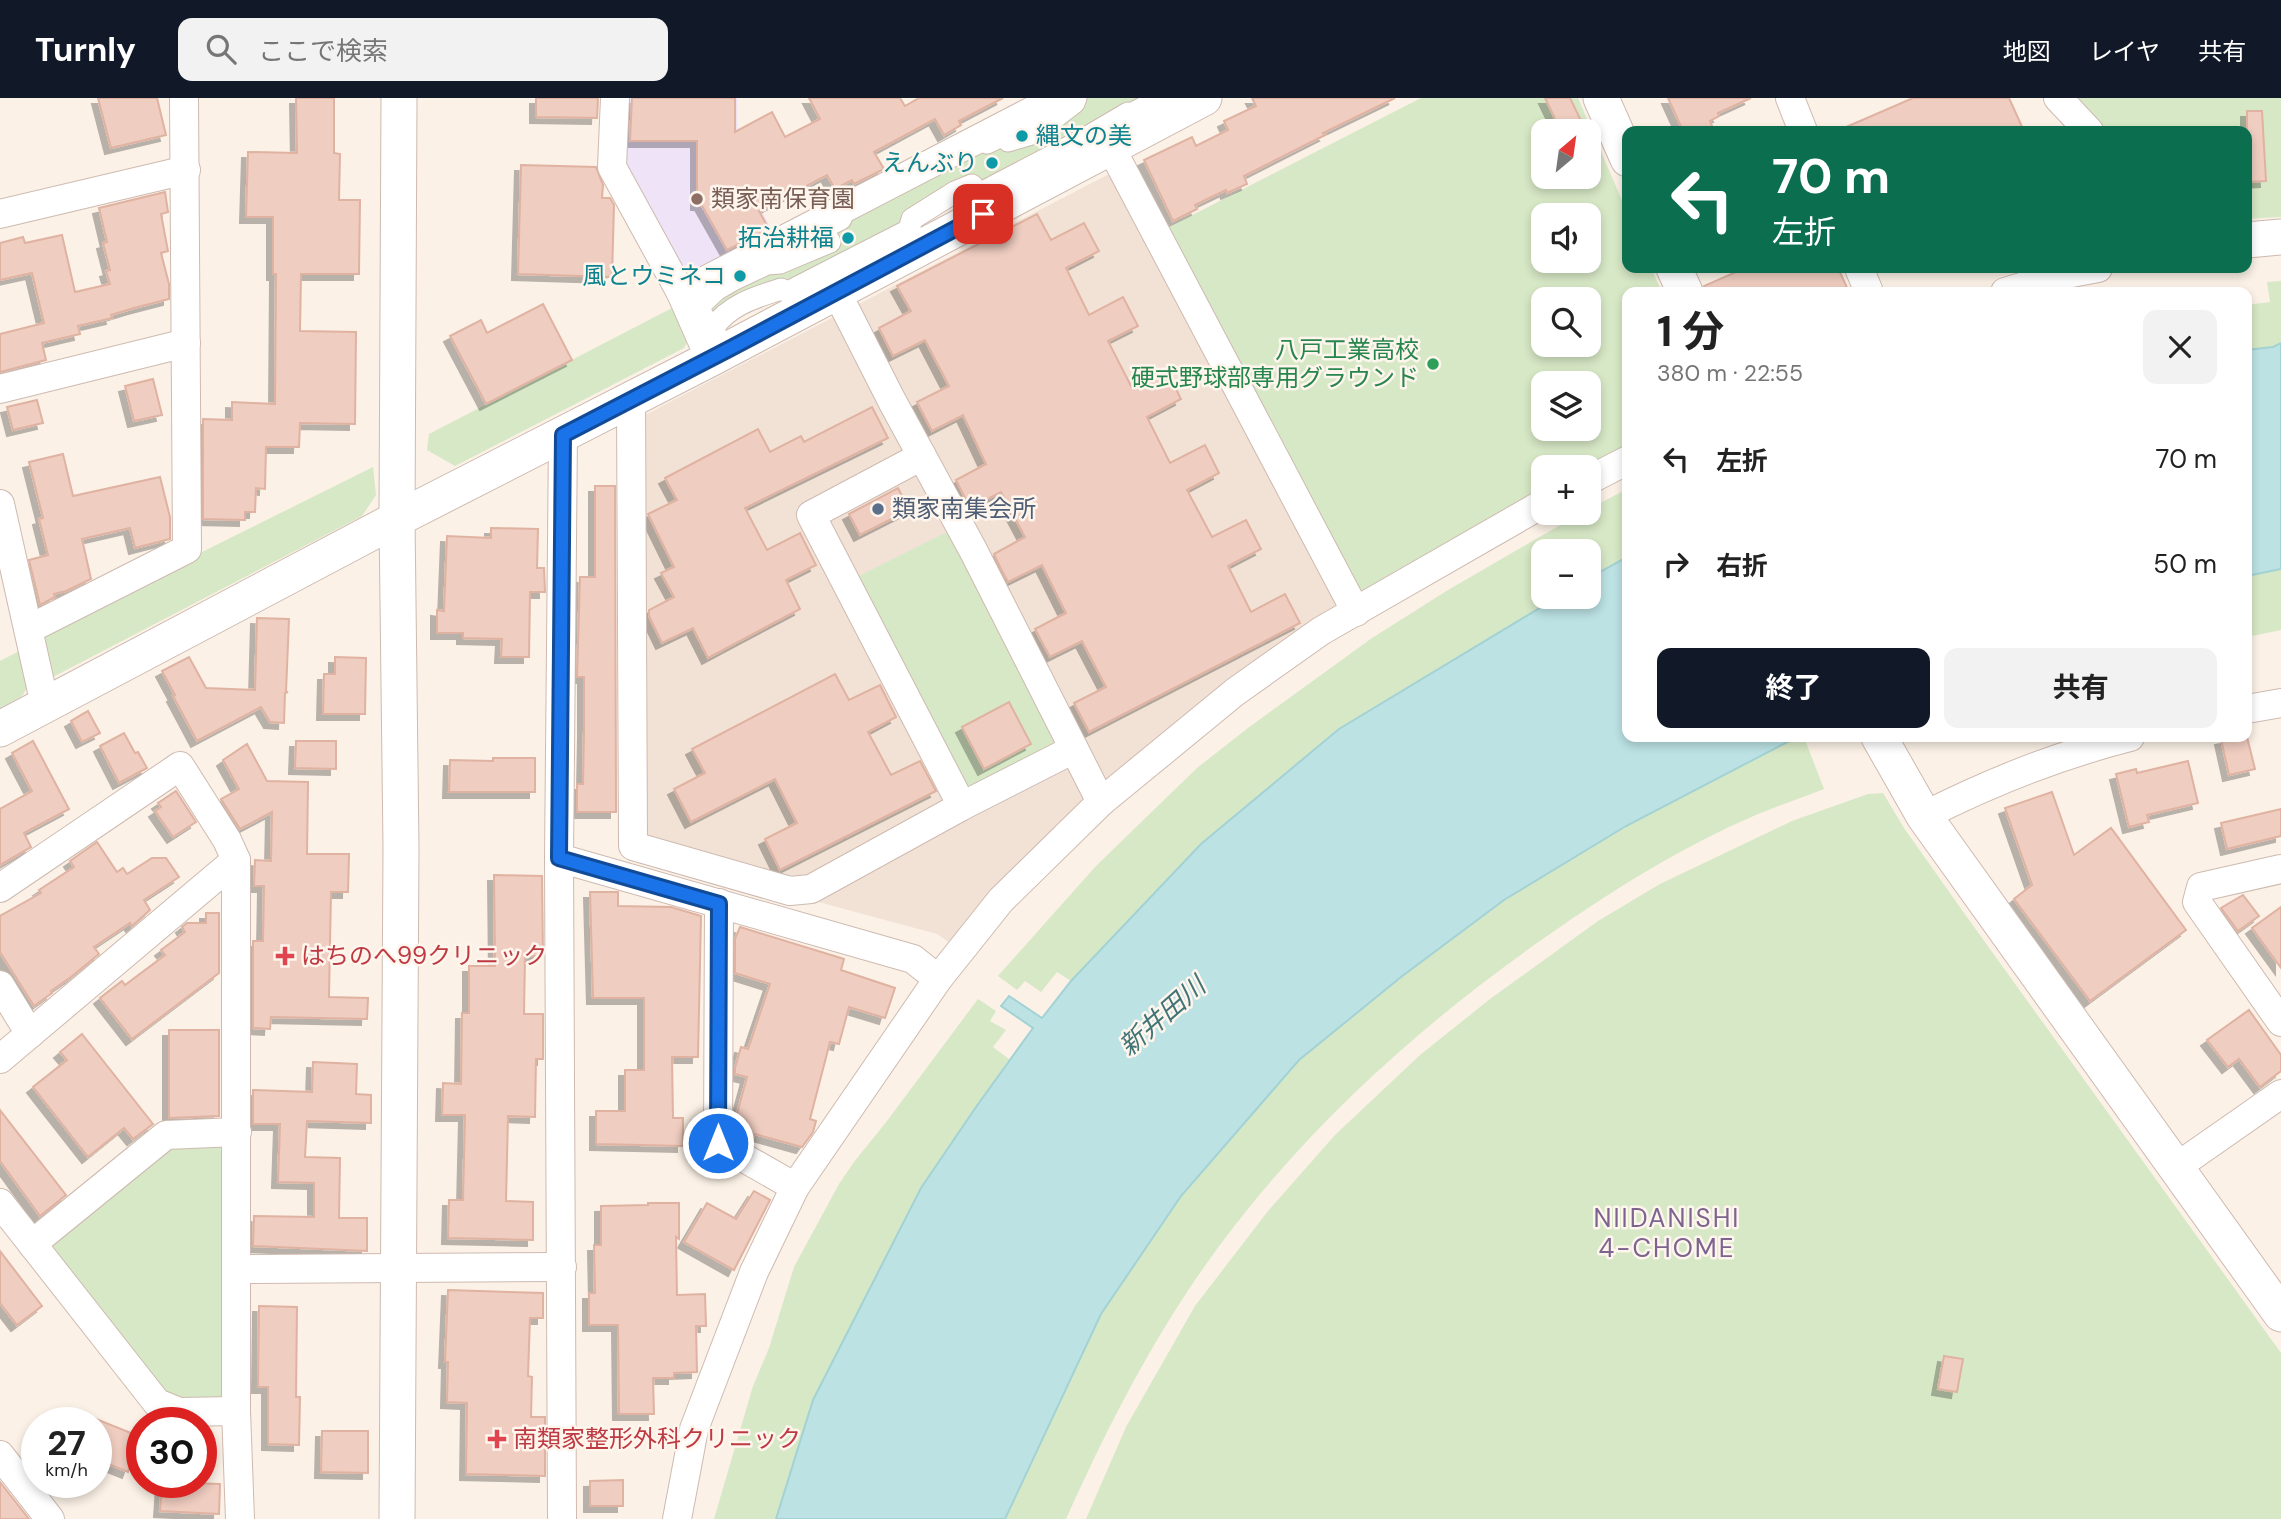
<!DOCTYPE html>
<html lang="ja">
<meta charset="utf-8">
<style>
:root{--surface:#fff;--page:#f2f2f2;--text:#222;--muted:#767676;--accent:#111827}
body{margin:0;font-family:"DM Sans","Noto Sans JP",sans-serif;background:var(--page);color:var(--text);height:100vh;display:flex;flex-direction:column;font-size:26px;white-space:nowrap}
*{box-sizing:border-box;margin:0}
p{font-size:23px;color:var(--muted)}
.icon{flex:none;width:38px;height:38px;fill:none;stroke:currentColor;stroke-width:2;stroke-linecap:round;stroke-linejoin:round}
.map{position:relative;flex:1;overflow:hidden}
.drawer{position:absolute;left:1622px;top:189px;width:630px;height:455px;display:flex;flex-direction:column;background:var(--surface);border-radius:14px;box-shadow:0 4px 10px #0003}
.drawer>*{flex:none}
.guide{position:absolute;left:1622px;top:28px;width:630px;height:147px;border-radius:14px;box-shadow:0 4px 10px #0003;background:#0b6e4f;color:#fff;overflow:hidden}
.needle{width:46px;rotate:29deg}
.controls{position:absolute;left:1531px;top:21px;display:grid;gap:14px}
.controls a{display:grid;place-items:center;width:70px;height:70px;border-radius:14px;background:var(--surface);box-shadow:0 4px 10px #0003;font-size:35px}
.speed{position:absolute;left:21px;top:1309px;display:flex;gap:14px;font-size:35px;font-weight:700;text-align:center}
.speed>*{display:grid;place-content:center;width:91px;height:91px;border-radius:50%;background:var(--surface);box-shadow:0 4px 10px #0003;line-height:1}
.speed small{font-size:18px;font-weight:400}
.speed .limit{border:10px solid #d22;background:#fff;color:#111}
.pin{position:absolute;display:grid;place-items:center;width:60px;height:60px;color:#fff;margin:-30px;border-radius:14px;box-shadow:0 4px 10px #0006}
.me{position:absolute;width:77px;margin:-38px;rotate:0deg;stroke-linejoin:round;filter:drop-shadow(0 0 5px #0008)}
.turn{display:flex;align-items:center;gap:24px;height:147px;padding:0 35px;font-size:32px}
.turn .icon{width:91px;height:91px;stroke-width:2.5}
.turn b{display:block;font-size:49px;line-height:60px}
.round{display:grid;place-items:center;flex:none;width:74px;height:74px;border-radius:14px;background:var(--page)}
.head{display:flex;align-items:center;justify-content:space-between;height:119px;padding:0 35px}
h1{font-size:42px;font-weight:700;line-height:52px}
.primary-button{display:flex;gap:14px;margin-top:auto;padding:14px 35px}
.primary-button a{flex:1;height:80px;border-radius:14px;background:var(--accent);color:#fff;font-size:28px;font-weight:700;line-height:80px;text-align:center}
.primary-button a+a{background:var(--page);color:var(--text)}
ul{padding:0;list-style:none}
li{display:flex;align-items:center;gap:21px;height:105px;padding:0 35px}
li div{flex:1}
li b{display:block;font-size:26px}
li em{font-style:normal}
header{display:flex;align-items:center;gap:42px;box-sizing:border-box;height:98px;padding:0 35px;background:var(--accent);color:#fff}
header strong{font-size:33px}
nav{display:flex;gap:38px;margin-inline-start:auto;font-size:24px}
.search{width:490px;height:63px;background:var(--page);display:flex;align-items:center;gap:18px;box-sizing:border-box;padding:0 24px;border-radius:14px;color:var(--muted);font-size:26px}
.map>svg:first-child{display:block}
.residential{fill:#f2e2d5}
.education{fill:#eee3f7}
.green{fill:#d7e8c6;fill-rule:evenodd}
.water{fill:#bce2e4;stroke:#a3d2d5;stroke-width:2}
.building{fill:#efcdc0;stroke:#e0b2a1;stroke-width:2;filter:url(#shadow)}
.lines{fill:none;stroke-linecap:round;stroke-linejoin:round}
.pedestrian-casing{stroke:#cebab0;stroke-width:23}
.minor-casing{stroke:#cebab0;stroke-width:30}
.tertiary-casing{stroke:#cebab0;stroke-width:37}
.pedestrian{stroke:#fff;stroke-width:21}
.minor{stroke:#fff;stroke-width:28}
.tertiary{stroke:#fff;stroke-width:35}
.route-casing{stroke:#114b97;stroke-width:18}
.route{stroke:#1a73e8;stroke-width:12}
.culture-dot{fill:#0f9aa8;stroke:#fef5ed;stroke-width:2.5}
.education-dot{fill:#8d6e63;stroke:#fef5ed;stroke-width:2.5}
.leisure-dot{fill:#2e9e5b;stroke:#fef5ed;stroke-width:2.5}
.service-dot{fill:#5c6f8a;stroke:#fef5ed;stroke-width:2.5}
.health-dot{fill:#e0444e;stroke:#fef5ed;stroke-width:2.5}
.labels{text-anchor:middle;stroke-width:5;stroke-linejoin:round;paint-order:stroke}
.culture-label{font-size:24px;fill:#0d838f;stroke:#fef5ed;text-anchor:end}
.education-label{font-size:24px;fill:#785e54;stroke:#fef5ed;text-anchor:start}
.leisure-label{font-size:24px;fill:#27864d;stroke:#fef5ed;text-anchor:end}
.service-label{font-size:24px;fill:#4e5e75;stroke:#fef5ed;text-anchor:start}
.health-label{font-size:24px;fill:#be3a42;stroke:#fef5ed;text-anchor:start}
.water-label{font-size:26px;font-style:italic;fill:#417477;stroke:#fef5ed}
.neighbourhood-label{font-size:26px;letter-spacing:2px;fill:#7c648f;stroke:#fef5ed}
</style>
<header>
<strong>Turnly</strong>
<div class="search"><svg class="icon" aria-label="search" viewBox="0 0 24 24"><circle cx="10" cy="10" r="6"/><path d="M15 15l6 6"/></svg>ここで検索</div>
<nav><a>地図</a><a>レイヤ</a><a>共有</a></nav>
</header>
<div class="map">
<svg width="2281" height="1421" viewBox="0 0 2281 1421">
<defs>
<filter id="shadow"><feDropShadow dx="-6" dy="6" stdDeviation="0" flood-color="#0004"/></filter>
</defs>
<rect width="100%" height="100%" fill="#fbf1e6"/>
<!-- residential -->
<path class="residential" d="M1107,77L1117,79L1339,500L1336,512L953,847L937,836L623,751L641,319Z"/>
<!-- education -->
<path class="education" d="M622,0H737L738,70L772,132L689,177L677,175L622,68Z"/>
<!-- green -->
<g class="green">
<path d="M1074,0H1162L712,234L701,194Z"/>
<path d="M1421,0H1578L1627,114L1628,170H1651L1662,194H1628L1627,351L1589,369H1544L1543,394L1368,495L1355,489L1169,129ZM1544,33H1589V79H1544ZM1544,117H1589V163H1544ZM1544,201H1589V247H1544ZM1544,285H1589V331H1544Z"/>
<path d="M2076,0H2281V119L2247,121V33H2108Z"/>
<path d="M2281,183V245L2273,249L2247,252V207L2270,204L2267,184Z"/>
<path d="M674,209L690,239L684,250L455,368L427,352L429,336Z"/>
<path d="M373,369L376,397L362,418L51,580L41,544L47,536L194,458Z"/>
<path d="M1627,391V459L1589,480V453H1544V499H1558L1338,631L1201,746L1071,883L1057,874L1041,894L1025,883L1017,892L998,878L1096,768L1197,670L1248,630L1372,540L1448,492L1581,415H1589V411Z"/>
<path d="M951,432L1065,647L965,700L851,482Z"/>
<path d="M2281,471V532L2247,539V478Z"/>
<path d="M21,552L29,587L22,598L0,610V563Z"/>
<path d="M1797,639H1804L1824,691C1802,700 1780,707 1758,716C1683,748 1613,792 1547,838C1411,933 1288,1046 1195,1182C1144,1257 1103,1339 1066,1421H1005L1101,1216L1181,1098L1299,962L1401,879L1504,802L1626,728Z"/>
<path d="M1883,695L1904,730L1964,815L2281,1255V1421H1086L1126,1329L1195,1208L1268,1113L1335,1037L1420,957L1490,901L1598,823L1660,786L1792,723L1868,696Z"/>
<path d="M978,901L996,913L990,923L1006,932L993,949L1009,961L921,1090L813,1302L776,1421H714L753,1288L769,1250L794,1169L839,1086L854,1064L887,1023Z"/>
<path d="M179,1043L228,1049L226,1294L219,1302H175L161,1296L52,1156L53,1143Z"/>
</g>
<!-- water -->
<g class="water">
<path d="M2281,245V471L2247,478V252L2273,249Z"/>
<path d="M1627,459L1628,639H1797L1626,728L1504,802L1401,879L1299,962L1181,1098L1101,1216L1005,1421H776L813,1302L921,1090L976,1009L1033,930L1001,908L1009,898L1042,920L1071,883L1201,746L1339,631L1558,499H1589V480Z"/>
</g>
<!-- building -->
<g class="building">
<path d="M98,0H157L166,37L111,50Z"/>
<path d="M296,0H334V55L340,56L339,102H360L359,176H301L300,233L356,234L355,326L300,325L299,349H266L265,391L256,390L255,414H245V422L203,421V321L232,322V304L275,306L276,176H273V119H246L248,54L297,55Z"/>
<path d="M536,0H598L597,20L536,19Z"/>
<path d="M632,0H735V34L772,14L785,39L820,21L809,0H900L905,8L919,0H1003L959,23L961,27L944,37L935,21L874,54L884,71L854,86L852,82L835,91L827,77L759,113L769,131L727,152L701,106H697V43H630Z"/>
<path d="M1252,0H1395L1323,35L1325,37L1244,78L1247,86L1227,95L1226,92L1195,107L1197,111L1173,123L1144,62L1192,39L1196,48L1228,32L1224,23L1256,8Z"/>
<path d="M1545,0H1570L1586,33H1561Z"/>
<path d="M1668,0H1751L1718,15L1719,18L1710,23L1714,33H1683Z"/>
<path d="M1913,0H2009L2024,33H1837Z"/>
<path d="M2247,13H2262L2266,83L2247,84Z"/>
<path d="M521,67L596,69L603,87L602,100H610L614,107L612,179L518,176Z"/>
<path d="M165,94L168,114L161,116L168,153L161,155L169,186V201L134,210L111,217L112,220L78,228L80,236L42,245L46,262L0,274V236L44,225L32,175L0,182V145L23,139L25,145L62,137L75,194L110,186L106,173L110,172L103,145L107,144L99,110Z"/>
<path d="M1037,116L1051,142L1084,125L1099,153L1066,170L1089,217L1123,199L1138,228L1108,243L1132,290L1167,273L1181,301L1147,319L1170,365L1205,347L1219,375L1187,392L1212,439L1246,422L1261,451L1228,468L1251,514L1285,496L1300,525L1089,634L1074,605L1106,589L1082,543L1050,559L1035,531L1066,515L1042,467L1008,484L1000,469L994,456L1025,439L1001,394L970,410L956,382L986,366L963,317L932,333L917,304L949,288L925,242L893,258L879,230L911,213L897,188Z"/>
<path d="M1745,170H1838L1849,194H1705L1704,188Z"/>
<path d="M543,206L572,262L486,306L450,238L481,222L487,235Z"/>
<path d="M153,281L162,317L134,323L125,288Z"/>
<path d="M37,302L43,325L13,332L7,309Z"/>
<path d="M872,309L888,340L745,410L767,452L800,435L816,467L786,482L800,511L708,560L693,530L662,545L649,518V512L674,499L661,475L674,469L648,416L677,402L665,380L758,331L770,354L801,338L804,344Z"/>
<path d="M63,356L73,398L160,379L170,419V441L135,450L130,430L82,441L91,481L66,493L54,496L55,499L40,507L29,462L48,457L39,421L43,420L29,364Z"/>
<path d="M595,388H615L616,714H577V686H583L584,633V579H577L580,479H595Z"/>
<path d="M898,390L909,412L860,437L849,416Z"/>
<path d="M491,430L538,431L537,470H544L545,494H530L529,559H501L502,541L463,540V535H437V512L444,513L447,438L491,440Z"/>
<path d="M257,520L289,521L286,594H288L285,595L284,625L270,624L261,609L197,643L173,598L175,597L162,573L189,559L206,590L255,592Z"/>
<path d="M335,559L366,560L365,616H323L324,576H335Z"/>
<path d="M835,576L849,602L880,587L896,619L868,634L891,677L920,663L936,693L780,772L765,741L797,725L775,681L691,724L674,691L705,675L692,651Z"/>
<path d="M1009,604L1031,646L984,671L962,629Z"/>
<path d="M88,613L100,635L82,644L71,623Z"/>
<path d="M124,635L135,655L138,654L147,670L119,685L100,648Z"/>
<path d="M2231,639H2247L2255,671L2229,677L2221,641Z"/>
<path d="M33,643L69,711L24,735L31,749L0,767V711L32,693L12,655Z"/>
<path d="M296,643H336V671L295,670Z"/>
<path d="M247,646L267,683L308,684L307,756H349L348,794H331L329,899L368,900L367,921L271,919L270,931L253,930V843H263L264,788H254L255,762L271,763L272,714L240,731L221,701L239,691L223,662Z"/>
<path d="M493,660H535V694H449L450,662L493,663Z"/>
<path d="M2188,663L2198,705L2147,717L2149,724L2129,729L2116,676L2136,671L2137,675Z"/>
<path d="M176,693L196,724L173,739L155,713L161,709L158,705Z"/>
<path d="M2052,694L2074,757L2111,730L2186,832L2090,903L2014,801L2032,787L2005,710Z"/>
<path d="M2281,711V738L2227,751L2221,725Z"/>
<path d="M97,744L117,774L123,770L127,776L152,760H166L179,779L144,802L150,812L132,828L130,825L94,849L99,856L71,879L51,893L52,895L34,908L0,854V818L41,795L39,792L74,769L70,763Z"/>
<path d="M494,777L542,778L543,858H525L524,916H543V961H536L535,1019L508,1018L506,1103L533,1104V1142L448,1140L449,1102H463L465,1017H442L443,985L461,986L462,915H469V868H495Z"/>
<path d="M590,794H618V808L671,809L701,818L698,959H672L673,1020H683V1048L596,1046V1013H625V972H644V900H593Z"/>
<path d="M2243,797L2259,818L2238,833L2221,810Z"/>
<path d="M2281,809V870L2252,830Z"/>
<path d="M206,815H219V875L132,941L100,900L122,883L125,887L165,857L161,852L185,834L182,829L187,825H206Z"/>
<path d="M740,829L844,861L841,872L895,890L885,920L849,909L839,946L830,944L810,1021L816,1023L813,1034L802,1049L755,1036L753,1040L735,1035V1023L747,979L735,976V970L741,949L748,951L770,886L735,875V841Z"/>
<path d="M2249,912L2281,957V973L2260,989L2239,961L2228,969L2207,942Z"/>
<path d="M169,932H219V1018L169,1020Z"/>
<path d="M82,936L153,1026L133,1041L124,1030L88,1059L33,989L67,962L60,954Z"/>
<path d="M313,964L357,966L356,996L371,997V1025L307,1023L305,1059L340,1060L339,1120H367V1153L253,1148L254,1118L314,1119V1085L278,1084L280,1026H253V992L312,994Z"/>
<path d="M0,1012L66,1097L40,1118L0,1063Z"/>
<path d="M754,1093L770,1102L734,1172L684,1144L707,1105L736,1121Z"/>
<path d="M648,1105H679V1141L676,1139L677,1197L705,1196L706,1228H696L697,1274L674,1275V1280H653L654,1316H619L618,1227H589V1195H595L594,1147H601V1108L648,1107Z"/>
<path d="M0,1153L42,1208L17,1227L0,1205Z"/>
<path d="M448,1192L543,1195V1220H530L528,1278L532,1279L531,1319H545V1378L466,1376L467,1305L447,1304L448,1264H445Z"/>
<path d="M259,1208L297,1209L296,1299H300L299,1347L268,1346V1289H258Z"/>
<path d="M1944,1258L1963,1261L1957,1294L1938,1291Z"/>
<path d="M96,1321L141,1339L128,1374L96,1361Z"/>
<path d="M322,1333H368V1375L321,1374Z"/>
<path d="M623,1382V1408H590V1383Z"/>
<path d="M0,1384L29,1421H0Z"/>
<path d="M162,1384L220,1386L219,1416L160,1413Z"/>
</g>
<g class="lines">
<defs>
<g id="pedestrian">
<path d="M987,45L1005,36L1008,43L1035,35L1074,5L1076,0"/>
<path d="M841,121L822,131L830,144L780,165L767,166L735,181L716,192L698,209L712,234L715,232L714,229C730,206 757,199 781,191L788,194L909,132L912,121L955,94L972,87L979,96L1084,41L1128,15L1129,17L1162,0"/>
</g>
<g id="minor">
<path d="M615,0L612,69L681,195L710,261"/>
<path d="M1790,0L1803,33"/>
<path d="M2058,0L2089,33"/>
<path d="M1110,48L1356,514"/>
<path d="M0,116L186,72"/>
<path d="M1859,170L1869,194"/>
<path d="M2005,194L2061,177L2098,170"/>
<path d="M681,195L1057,0"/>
<path d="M837,195L892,303L973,452L1101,704"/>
<path d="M0,291L186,245"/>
<path d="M631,301L633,748L790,793L811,791L962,708L1074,651"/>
<path d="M922,358L811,417L962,708"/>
<path d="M1589,382L1628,362"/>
<path d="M0,406L45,607"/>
<path d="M29,531L187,451L184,0"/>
<path d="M2247,611L2281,605"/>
<path d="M1924,718C1989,685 2059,657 2130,639"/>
<path d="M559,760L913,861L938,881"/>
<path d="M2281,771L2201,789L2197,804L2281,924"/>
<path d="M0,790L180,668L227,742L236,762V1313L240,1421"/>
<path d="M719,805L718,1045L795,1089"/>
<path d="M0,887L30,936"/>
<path d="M0,961L236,762"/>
<path d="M2175,1070L2281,996"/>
<path d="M0,1105L157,1305L179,1314L236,1313"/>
<path d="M32,1146L166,1037L237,1034"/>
<path d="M237,1171L562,1169"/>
<path d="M0,1357L50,1421"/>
<path d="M562,1421L559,760L563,337"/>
<path d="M677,1421L694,1331L754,1174L795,1089L938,881L1001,802L1101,704L1235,594L1321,533L1544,405"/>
</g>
<g id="tertiary">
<path d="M1601,0L1628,61"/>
<path d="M2247,142L2281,139"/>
<path d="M1674,170L1685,194"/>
<path d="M0,631L397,421L710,261L1204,0"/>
<path d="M1879,639L1924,718L2281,1216"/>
<path d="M397,1421L401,750L397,421L399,0"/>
</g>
</defs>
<!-- pedestrian casing -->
<use href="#pedestrian" class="pedestrian-casing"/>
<!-- minor casing -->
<use href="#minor" class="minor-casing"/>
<!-- tertiary casing -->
<use href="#tertiary" class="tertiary-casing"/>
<!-- pedestrian -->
<use href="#pedestrian" class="pedestrian"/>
<!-- minor -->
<use href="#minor" class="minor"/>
<!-- tertiary -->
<use href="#tertiary" class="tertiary"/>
</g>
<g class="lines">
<defs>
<path id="route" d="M718,1045L719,806L559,760L563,337L731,250L983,116"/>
</defs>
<!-- route casing -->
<use href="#route" class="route-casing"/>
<!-- route -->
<use href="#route" class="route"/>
</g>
<!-- markers -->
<g class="culture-dot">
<circle cx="1022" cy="38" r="7"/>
<circle cx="992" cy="65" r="7"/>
<circle cx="848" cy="140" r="7"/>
<circle cx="740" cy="178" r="7"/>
</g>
<circle class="education-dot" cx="697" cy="101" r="7"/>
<circle class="leisure-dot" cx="1433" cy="266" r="7"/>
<circle class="service-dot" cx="878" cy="411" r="7"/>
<g class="health-dot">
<path d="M281.5 847.5h7v7h7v7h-7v7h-7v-7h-7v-7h7z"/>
<path d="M493.5 1330.5h7v7h7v7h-7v7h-7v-7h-7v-7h7z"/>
</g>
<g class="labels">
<!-- culture labels -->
<g class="culture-label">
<text x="1036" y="46" text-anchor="start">縄文の美</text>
<text x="978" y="73">えんぶり</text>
<text x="834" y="148">拓治耕福</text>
<text x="726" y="186">風とウミネコ</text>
</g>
<!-- education labels -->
<g class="education-label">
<text x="711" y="109">類家南保育園</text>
</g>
<!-- leisure labels -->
<g class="leisure-label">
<text x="1419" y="260">八戸工業高校<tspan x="1419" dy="28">硬式野球部専用グラウンド</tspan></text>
</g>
<!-- service labels -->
<g class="service-label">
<text x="892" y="419">類家南集会所</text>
</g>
<!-- health labels -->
<g class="health-label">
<text x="301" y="866">はちのへ99クリニック</text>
<text x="513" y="1349">南類家整形外科クリニック</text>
</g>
<!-- water labels -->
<g class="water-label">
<text transform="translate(1162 918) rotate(-41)" y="9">新井田川</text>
</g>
<!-- neighbourhood labels -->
<g class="neighbourhood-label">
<text x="1667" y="1129">NIIDANISHI<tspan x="1667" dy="30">4-CHOME</tspan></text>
</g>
</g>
</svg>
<div class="controls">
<a><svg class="needle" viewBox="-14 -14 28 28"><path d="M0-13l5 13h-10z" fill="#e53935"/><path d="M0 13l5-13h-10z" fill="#767676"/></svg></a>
<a><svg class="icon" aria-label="sound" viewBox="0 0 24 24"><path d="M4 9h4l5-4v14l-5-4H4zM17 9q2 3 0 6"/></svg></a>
<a><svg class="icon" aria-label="search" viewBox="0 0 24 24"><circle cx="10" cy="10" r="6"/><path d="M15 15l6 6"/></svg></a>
<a><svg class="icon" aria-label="layers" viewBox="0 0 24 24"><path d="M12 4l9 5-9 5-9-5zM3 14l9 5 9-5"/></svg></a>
<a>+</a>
<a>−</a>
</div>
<div class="speed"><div>27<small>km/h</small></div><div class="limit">30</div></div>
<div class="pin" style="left:983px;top:116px;background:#d93025"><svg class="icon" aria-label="arrive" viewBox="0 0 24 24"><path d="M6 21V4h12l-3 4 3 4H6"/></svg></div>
<svg class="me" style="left:718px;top:1045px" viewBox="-20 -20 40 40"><circle r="17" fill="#1a73e8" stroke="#fff" stroke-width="3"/><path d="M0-11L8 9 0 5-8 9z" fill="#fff"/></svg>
<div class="guide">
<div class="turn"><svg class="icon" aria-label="left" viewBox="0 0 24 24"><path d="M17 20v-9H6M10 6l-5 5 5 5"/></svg><div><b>70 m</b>左折</div></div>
</div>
<section class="drawer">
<div class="head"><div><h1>1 分</h1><p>380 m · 22:55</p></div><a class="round"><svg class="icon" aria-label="close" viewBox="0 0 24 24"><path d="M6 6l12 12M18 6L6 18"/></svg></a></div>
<ul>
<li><svg class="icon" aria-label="left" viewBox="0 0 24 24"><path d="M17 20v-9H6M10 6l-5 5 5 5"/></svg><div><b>左折</b></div><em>70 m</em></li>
<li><svg class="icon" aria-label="right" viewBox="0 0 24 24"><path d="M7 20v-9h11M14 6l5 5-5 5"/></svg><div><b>右折</b></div><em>50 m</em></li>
</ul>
<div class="primary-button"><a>終了</a><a>共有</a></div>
</section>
</div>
